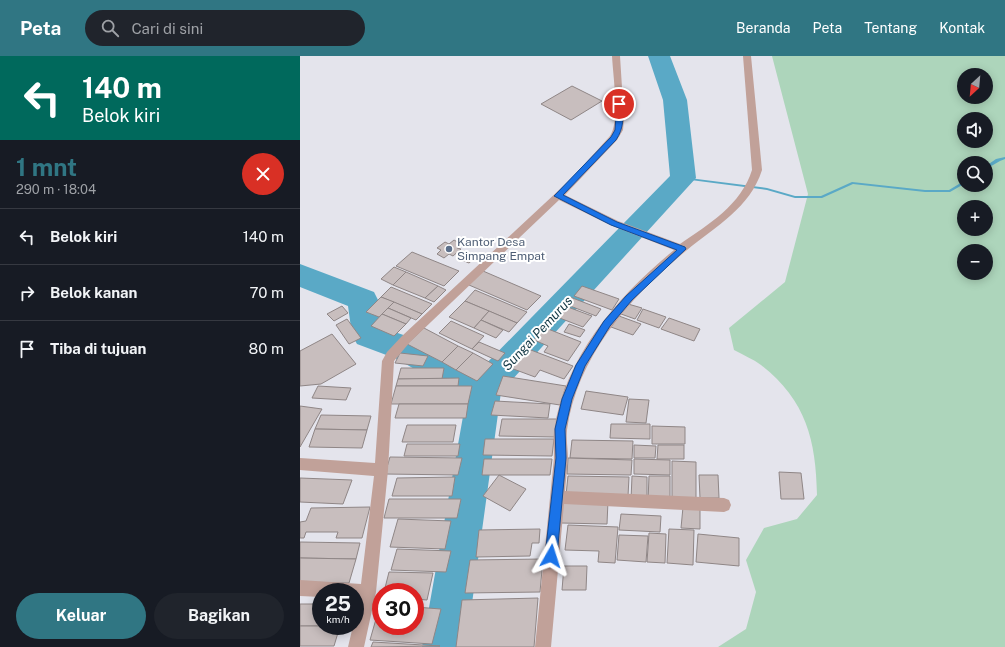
<!DOCTYPE html>
<html lang="id">
<meta charset="utf-8">
<style>
:root{--surface:#171b24;--page:#20242c;--text:#f1f3f6;--muted:#9ea1a6;--line:#363941;--accent:#307683}
body{margin:0;font-family:"Public Sans",sans-serif;background:var(--page);color:var(--text);height:100vh;display:flex;flex-direction:column;font-size:15px;white-space:nowrap}
*{box-sizing:border-box;margin:0}
p{font-size:13px;color:var(--muted)}
.icon{flex:none;width:22px;height:22px;fill:none;stroke:currentColor;stroke-width:2;stroke-linecap:round;stroke-linejoin:round}
.map{position:relative;flex:1;overflow:hidden}
.sheet{display:flex;flex-direction:column;background:var(--surface);width:300px}
.sheet>*{flex:none}
.banner{background:#00695c;color:#fff;overflow:hidden}
.needle{width:26px;rotate:206deg}
.fabs{position:absolute;left:657px;top:12px;display:grid;gap:8px}
.fabs a{display:grid;place-items:center;width:36px;height:36px;border-radius:50%;background:var(--surface);box-shadow:0 2px 10px #0003;font-size:20px}
.speed{position:absolute;left:12px;top:527px;display:flex;gap:8px;font-size:20px;font-weight:700;text-align:center}
.speed>*{display:grid;place-content:center;width:52px;height:52px;border-radius:50%;background:var(--surface);box-shadow:0 2px 10px #0003;line-height:1}
.speed small{font-size:10px;font-weight:400}
.speed .limit{border:6px solid #d22;background:#fff;color:#111}
.pin{position:absolute;display:grid;place-items:center;width:34px;height:34px;color:#fff;margin:-17px;border:2px solid #fff;border-radius:50%;box-shadow:0 1px 4px #0007}
.me{position:absolute;width:44px;margin:-22px;rotate:6deg;stroke-linejoin:round;filter:drop-shadow(0 0 3px #0008)}
.turn{display:flex;align-items:center;gap:14px;height:84px;padding:0 16px;font-size:18px}
.turn .icon{width:52px;height:52px;stroke-width:2.5}
.turn b{display:block;font-size:28px;line-height:34px}
.round{display:grid;place-items:center;flex:none;width:42px;height:42px;border-radius:21px;background:var(--page)}
.summary{display:flex;align-items:center;justify-content:space-between;height:68px;padding:0 16px}
h1{font-size:24px;font-weight:700;line-height:30px;color:var(--accent)}
.button{display:flex;gap:8px;margin-top:auto;padding:8px 16px}
.button a{flex:1;height:46px;border-radius:24px;background:var(--accent);color:#fff;font-size:16px;font-weight:700;line-height:46px;text-align:center}
.button a+a{background:var(--page);color:var(--text)}
ul{padding:0;list-style:none}
li{display:flex;align-items:center;gap:12px;height:56px;padding:0 16px;border-top:1px solid var(--line)}
li div{flex:1}
li b{display:block;font-size:15px}
li em{font-style:normal}
header{display:flex;align-items:center;gap:24px;box-sizing:border-box;height:56px;padding:0 20px;background:var(--accent);color:#fff}
header strong{font-size:19px}
nav{display:flex;gap:22px;margin-inline-start:auto;font-size:14px}
.search{width:280px;height:36px;background:var(--page);display:flex;align-items:center;gap:10px;box-sizing:border-box;padding:0 14px;border-radius:22px;color:var(--muted);font-size:15px}
main{display:flex;flex:1;min-height:0}
.map>svg:first-child{display:block}
.green{fill:#add5bb;fill-rule:evenodd}
.lines{fill:none;stroke-linecap:round;stroke-linejoin:round}
.stream{fill:#5aa9c6;fill-rule:evenodd}
.river{fill:#5aa9c6;fill-rule:evenodd}
.building{fill:#c8bebe;stroke:#8f8686}
.minor{fill:#c1a199;fill-rule:evenodd}
.route{fill:#1a73e8;stroke:#114b97}
.service-dot{fill:#5c6f8a;stroke:#fff;stroke-width:1.5}
.labels{text-anchor:middle;stroke-width:4;stroke-linejoin:round;paint-order:stroke}
.service-label{font-size:12px;fill:#4e5e75;stroke:#fff;text-anchor:start}
.water-label{font-size:13px;font-style:italic;fill:#133845;stroke:#fff}
</style>
<header>
<strong>Peta</strong>
<div class="search"><svg class="icon" aria-label="search" viewBox="0 0 24 24"><circle cx="10" cy="10" r="6"/><path d="M15 15l6 6"/></svg>Cari di sini</div>
<nav><a>Beranda</a><a>Peta</a><a>Tentang</a><a>Kontak</a></nav>
</header>
<main>
<section class="sheet">
<div class="banner">
<div class="turn"><svg class="icon" aria-label="left" viewBox="0 0 24 24"><path d="M17 20v-9H6M10 6l-5 5 5 5"/></svg><div><b>140 m</b>Belok kiri</div></div>
</div>
<div class="summary"><div><h1>1 mnt</h1><p>290 m · 18:04</p></div><a class="round" style="background:#d93025;color:#fff"><svg class="icon" aria-label="close" viewBox="0 0 24 24"><path d="M6 6l12 12M18 6L6 18"/></svg></a></div>
<ul>
<li><svg class="icon" aria-label="left" viewBox="0 0 24 24"><path d="M17 20v-9H6M10 6l-5 5 5 5"/></svg><div><b>Belok kiri</b></div><em>140 m</em></li>
<li><svg class="icon" aria-label="right" viewBox="0 0 24 24"><path d="M7 20v-9h11M14 6l5 5-5 5"/></svg><div><b>Belok kanan</b></div><em>70 m</em></li>
<li><svg class="icon" aria-label="arrive" viewBox="0 0 24 24"><path d="M6 21V4h12l-3 4 3 4H6"/></svg><div><b>Tiba di tujuan</b></div><em>80 m</em></li>
</ul>
<div class="button"><a>Keluar</a><a>Bagikan</a></div>
</section>
<div class="map">
<svg width="705" height="591" viewBox="0 0 705 591">
<rect width="100%" height="100%" fill="#e4e4ec"/>
<!-- green -->
<path class="green" d="M472,0H705V591H418L446,573L456,536L446,504L464,472L497,463L517,439C516,384 506,344 461,309C453,303 443,299 434,294L429,272L485,226L508,138ZM664,19H686V41H664ZM664,63H686V85H664ZM664,107H686V129H664ZM664,151H686V173H664ZM664,195H686V217H664Z"/>
<g class="lines">
<!-- stream -->
<g class="stream">
<path d="M705,101V103L700,105L686,113V110L696,103Z"/>
<path d="M381,121L467,132L495,140H521L552,126L625,134H649L664,125V128L650,136H625L553,128L522,142H495L467,134L383,123H381Z"/>
</g>
<!-- river -->
<path class="river" d="M348,0H370L387,44L396,122L201,336L166,591H122L167,338L144,330L97,303L57,288L52,279L48,250L0,231V208L74,236L78,244L83,272L121,285L168,310L179,315L370,120L363,44Z"/>
</g>
<!-- building -->
<g class="building">
<path d="M272,30L302,45L271,64L241,48Z"/>
<path d="M154,184L161,188L157,192L161,193L153,200L149,198L144,202L137,198L141,194L137,192L145,186L149,188Z"/>
<path d="M165,195L177,200L169,207L157,202Z"/>
<path d="M112,196L159,215L144,230L96,210Z"/>
<path d="M94,211L106,216L93,229L81,223Z"/>
<path d="M183,215L241,240L227,254L169,229Z"/>
<path d="M106,216L138,230L125,242L93,229Z"/>
<path d="M138,230L146,234L134,246L125,242Z"/>
<path d="M282,230L319,243L312,254L274,240Z"/>
<path d="M91,231L132,248L122,258L81,241Z"/>
<path d="M175,234L227,256L217,267L165,245Z"/>
<path d="M81,241L94,246L79,261L66,256Z"/>
<path d="M270,241L301,253L296,260L265,248Z"/>
<path d="M165,245L189,255L174,272L149,261Z"/>
<path d="M94,246L122,258L116,264L88,252Z"/>
<path d="M328,248L342,252L335,263L321,258Z"/>
<path d="M42,250L48,257L34,265L27,258Z"/>
<path d="M265,250L292,260L283,271L257,261Z"/>
<path d="M88,252L111,262L106,268L82,258Z"/>
<path d="M343,253L366,261L359,272L337,264Z"/>
<path d="M189,255L217,267L209,276L181,264Z"/>
<path d="M82,258L106,268L94,280L71,270Z"/>
<path d="M319,260L341,268L333,279L311,271Z"/>
<path d="M369,262L400,273L394,285L361,273Z"/>
<path d="M47,263L61,282L49,288L36,269Z"/>
<path d="M181,264L203,274L196,282L174,272Z"/>
<path d="M151,265L184,280L172,293L139,277Z"/>
<path d="M269,268L285,274L280,281L264,276Z"/>
<path d="M243,271L281,286L268,305L244,296L248,290L234,284Z"/>
<path d="M124,272L158,290L142,306L107,288Z"/>
<path d="M32,278L56,308L21,328L0,330V295Z"/>
<path d="M179,286L205,297L198,305L172,293Z"/>
<path d="M158,290L173,297L156,314L142,306Z"/>
<path d="M223,291L273,310L264,323L240,314L235,321L208,311Z"/>
<path d="M100,297L128,300L123,310L95,307Z"/>
<path d="M173,297L193,308L177,325L156,314Z"/>
<path d="M101,312H144L142,323H98Z"/>
<path d="M203,320L266,330L260,349L196,339Z"/>
<path d="M159,322L158,330H96L98,323Z"/>
<path d="M18,330L51,332L46,344L12,342Z"/>
<path d="M96,330H172L168,348H91Z"/>
<path d="M286,335L328,341L323,359L281,353Z"/>
<path d="M329,343L349,344L346,367L326,366Z"/>
<path d="M195,345L250,348L248,362L191,359Z"/>
<path d="M99,348H168L166,362H95Z"/>
<path d="M0,350L22,353L0,391Z"/>
<path d="M21,359L71,360L67,374L15,373Z"/>
<path d="M202,363H258L256,381L199,380Z"/>
<path d="M311,368H350V383L310,382Z"/>
<path d="M107,369H156L153,386H102Z"/>
<path d="M352,370L385,371V388H352Z"/>
<path d="M15,373L67,374L62,392L9,391Z"/>
<path d="M185,383H254L252,400L183,399Z"/>
<path d="M272,384L333,385L332,403L270,402Z"/>
<path d="M107,388H160L158,400H104Z"/>
<path d="M334,389L356,390L355,402H334Z"/>
<path d="M358,389H384V403H357Z"/>
<path d="M90,401L162,402L158,419L85,418Z"/>
<path d="M268,402L332,404L331,419L267,418Z"/>
<path d="M184,403H252L250,419H182Z"/>
<path d="M334,403L370,404V419L334,418Z"/>
<path d="M372,405L396,406V443L372,442Z"/>
<path d="M479,416L501,417L504,443H481Z"/>
<path d="M199,419L226,433L210,455L183,440Z"/>
<path d="M399,419H418L419,442H400Z"/>
<path d="M268,420L329,421L328,440L266,439Z"/>
<path d="M332,420L347,421V444H331Z"/>
<path d="M349,420H370V445H348Z"/>
<path d="M155,421L152,440H92L97,422Z"/>
<path d="M0,422L52,424L43,448L0,446Z"/>
<path d="M89,443H161L157,462H84Z"/>
<path d="M263,444L308,445L307,468L261,467Z"/>
<path d="M70,451L62,482H36L38,476H6L4,482H0V466L6,465L11,452Z"/>
<path d="M383,451H400V473L381,472Z"/>
<path d="M321,458L361,460L360,476L319,474Z"/>
<path d="M98,463L151,465L145,493L90,491Z"/>
<path d="M268,469L318,471L315,507L298,506L299,495L265,494Z"/>
<path d="M240,473L239,487H232L230,500L176,501L179,474Z"/>
<path d="M369,473L394,474L393,509L367,507Z"/>
<path d="M349,477L366,478L365,507L347,506Z"/>
<path d="M398,478L439,482V510L396,506Z"/>
<path d="M319,479L348,480L346,506L317,504Z"/>
<path d="M0,486L60,487L56,503L0,502Z"/>
<path d="M97,493L151,495L146,516L91,514Z"/>
<path d="M0,502L56,503L49,527L0,526Z"/>
<path d="M243,503L240,536L165,537L170,504Z"/>
<path d="M264,510H287L286,534H262Z"/>
<path d="M89,516L133,517L127,544L115,543V536H84Z"/>
<path d="M238,542L234,591H156L162,544Z"/>
<rect x="0" y="548" width="21" height="22"/>
<path d="M80,549L81,570H115V551L141,553L132,588L70,584Z"/>
<path d="M0,570H40L34,590H0Z"/>
<path d="M73,586L140,590L71,591Z"/>
</g>
<g class="lines">
<!-- minor -->
<path class="minor" d="M312,0H320L324,63L323,74L317,84L265,139L318,165L380,188C409,168 441,149 452,114L443,0H451L462,114C450,152 416,170 387,194C331,240 277,300 267,374C266,384 268,393 268,402C267,413 266,424 265,435L424,442L429,444L431,449L429,454L424,456L264,448L251,591H235L254,402C254,393 253,384 254,375C265,300 318,240 374,194L310,169L259,144L110,286L94,305L88,414L76,536L64,591H48L53,570H55V559L59,543H55V536H21V541L0,540V524L61,528L74,420L0,414V402L75,407L82,305L87,296L102,280L273,121L310,80C320,65 313,20 312,0Z"/>
</g>
<!-- route -->
<path class="route" d="M317,46L323,48C323,62 324,72 316,84L263,139L317,166L385,191L386,193L332,244L310,270L285,310L272,343L265,373L266,402L257,500L255,504L251,505L247,504L245,500L256,402L255,373L262,343L276,309L304,265L326,240L377,194L311,169L254,140L311,81L315,74Z"/>
<!-- markers -->
<circle class="service-dot" cx="149" cy="193" r="4"/>
<g class="labels">
<!-- service labels -->
<g class="service-label">
<text x="157" y="190">Kantor Desa<tspan x="157" dy="14">Simpang Empat</tspan></text>
</g>
<!-- water labels -->
<g class="water-label">
<text transform="translate(237 277) rotate(-47)" y="5">Sungai Pemurus</text>
</g>
</g>
</svg>
<div class="fabs">
<a><svg class="needle" viewBox="-14 -14 28 28"><path d="M0-13l5 13h-10z" fill="#e53935"/><path d="M0 13l5-13h-10z" fill="#9ea1a6"/></svg></a>
<a><svg class="icon" aria-label="sound" viewBox="0 0 24 24"><path d="M4 9h4l5-4v14l-5-4H4zM17 9q2 3 0 6"/></svg></a>
<a><svg class="icon" aria-label="search" viewBox="0 0 24 24"><circle cx="10" cy="10" r="6"/><path d="M15 15l6 6"/></svg></a>
<a>+</a>
<a>−</a>
</div>
<div class="speed"><div>25<small>km/h</small></div><div class="limit">30</div></div>
<div class="pin" style="left:319px;top:48px;background:#d93025"><svg class="icon" aria-label="arrive" viewBox="0 0 24 24"><path d="M6 21V4h12l-3 4 3 4H6"/></svg></div>
<svg class="me" style="left:251px;top:500px" viewBox="-20 -20 40 40"><path d="M0-17L14 15 0 8-14 15z" fill="#1a73e8" stroke="#fff" stroke-width="4"/></svg>
</div>
</main>
